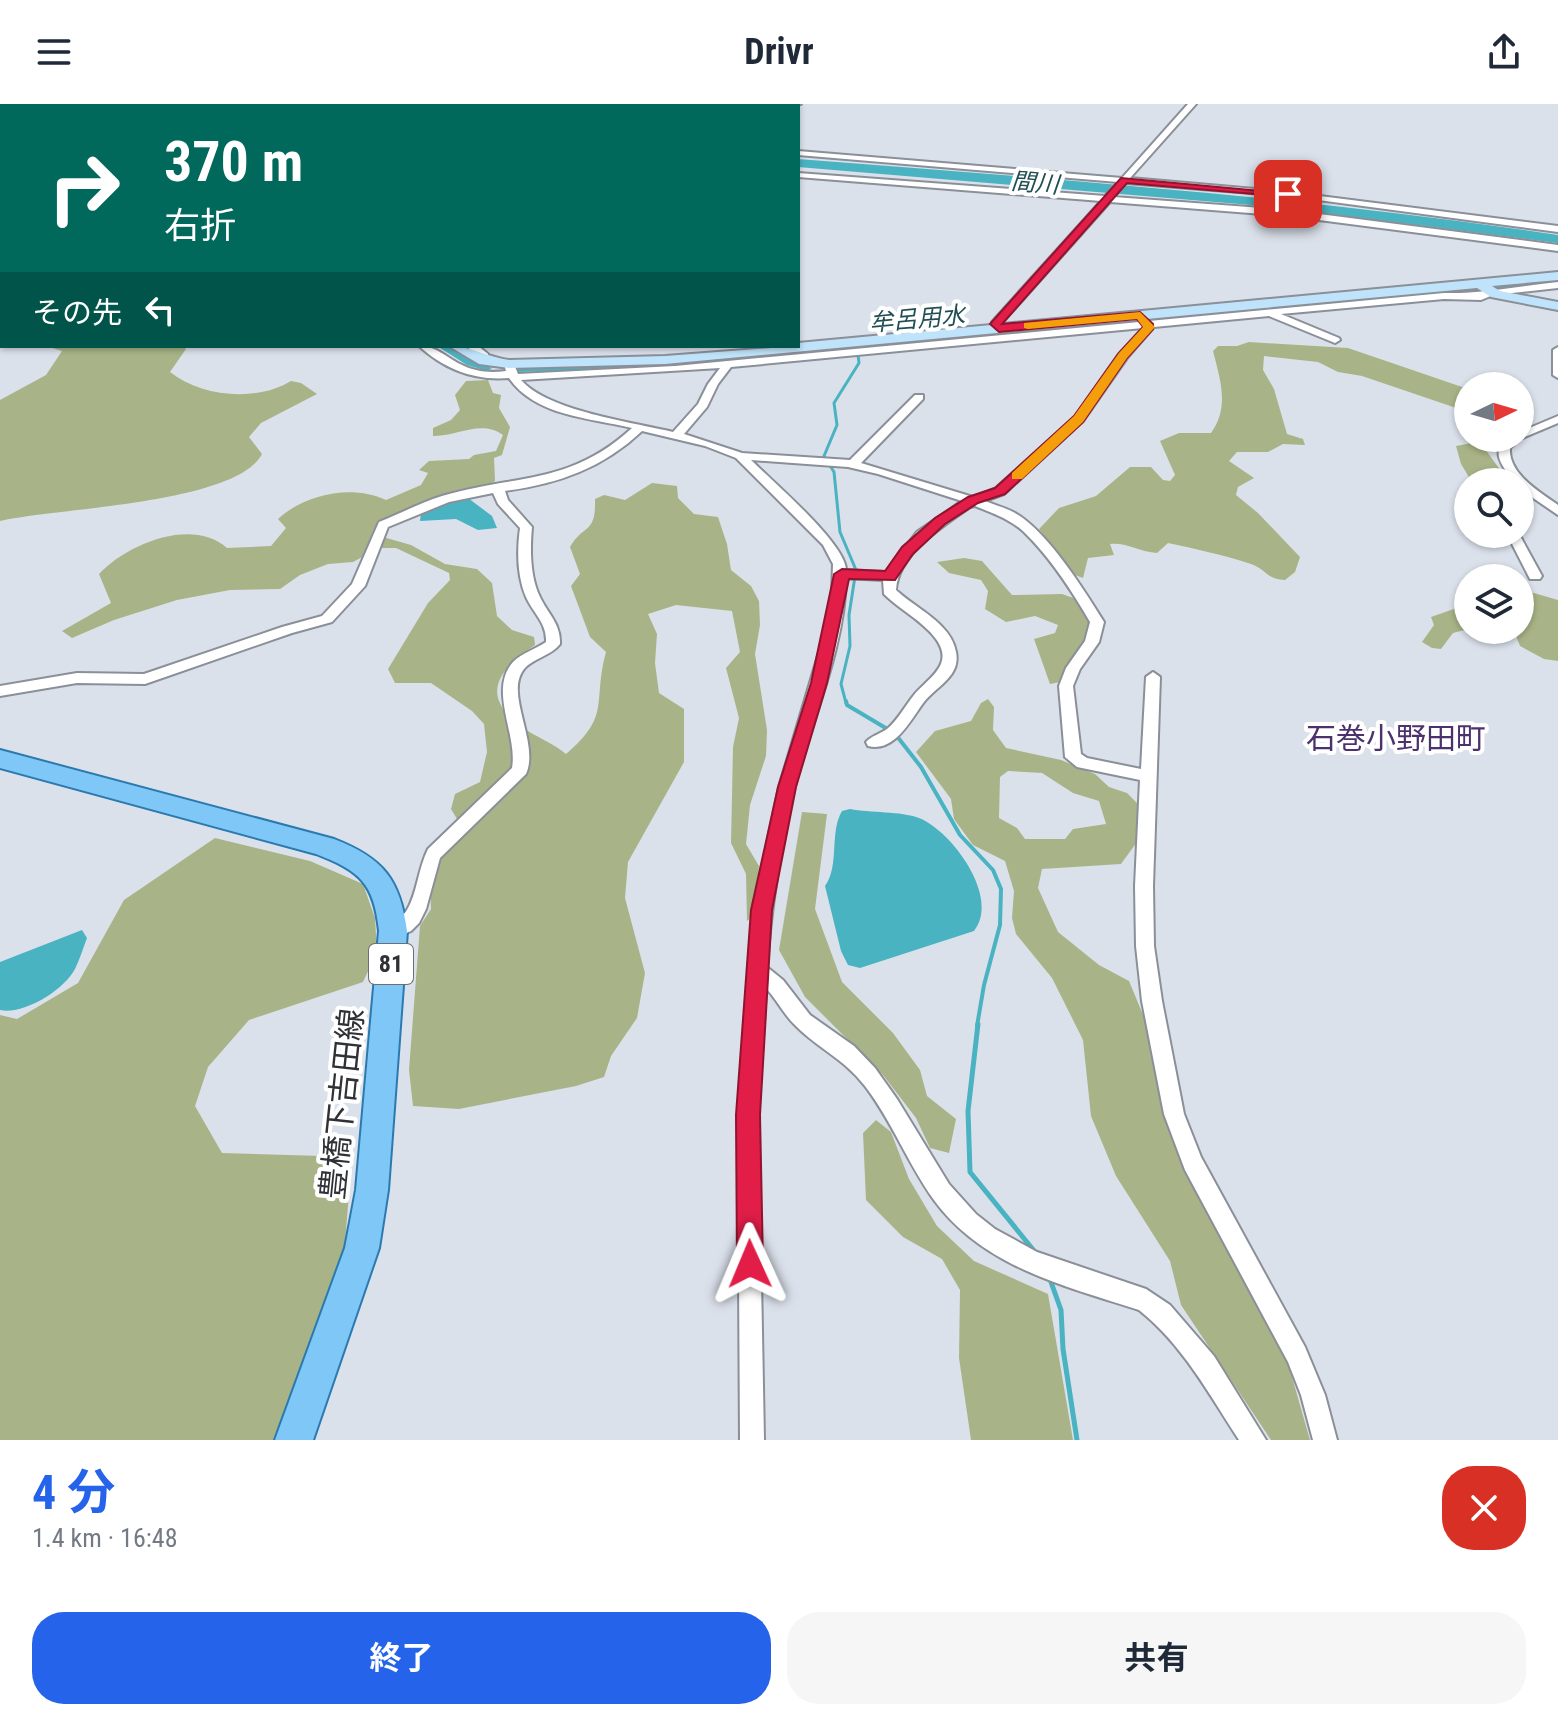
<!DOCTYPE html>
<html lang="ja">
<meta charset="utf-8">
<style>
:root{--surface:#fff;--page:#f6f6f7;--text:#1f2937;--muted:#747a83;--accent:#2563eb}
body{margin:0;font-family:"Roboto Condensed","Noto Sans JP",sans-serif;background:var(--page);color:var(--text);height:100vh;display:flex;flex-direction:column;font-size:30px;white-space:nowrap}
*{box-sizing:border-box;margin:0}
p{font-size:26px;color:var(--muted)}
.icon{flex:none;width:44px;height:44px;fill:none;stroke:currentColor;stroke-width:2;stroke-linecap:round;stroke-linejoin:round}
.map{position:relative;height:1336px;overflow:hidden}
.drawer{display:flex;flex-direction:column;background:var(--surface);flex:1}
.drawer>*{flex:none}
.hud{position:absolute;left:0px;top:0px;width:800px;height:244px;box-shadow:0 2px 6px #0004;background:#00695c;color:#fff;overflow:hidden}
.needle{width:52px;rotate:85deg}
.tools{position:absolute;left:1454px;top:268px;display:grid;gap:16px}
.tools a{display:grid;place-items:center;width:80px;height:80px;border-radius:50%;background:var(--surface);box-shadow:0 2px 6px #0004;font-size:40px}
.pin{position:absolute;display:grid;place-items:center;width:68px;height:68px;color:#fff;margin:-34px;border-radius:16px;box-shadow:0 4px 12px #0006}
.me{position:absolute;width:88px;margin:-44px;rotate:359deg;stroke-linejoin:round;filter:drop-shadow(0 0 6px #0008)}
.turn{display:flex;align-items:center;gap:28px;height:168px;padding:0 32px;font-size:36px}
.turn .icon{width:104px;height:104px;stroke-width:2.5}
.turn b{display:block;font-size:56px;line-height:68px}
.then{display:flex;align-items:center;height:76px;padding:0 32px;background:#0003;gap:16px;font-size:30px}
.round{display:grid;place-items:center;flex:none;width:84px;height:84px;border-radius:32px;background:var(--page)}
.head{display:flex;align-items:center;justify-content:space-between;height:136px;padding:0 32px}
h1{font-size:48px;font-weight:700;line-height:60px;color:var(--accent)}
.cta{display:flex;gap:16px;margin-top:auto;padding:16px 32px}
.cta a{flex:1;height:92px;border-radius:32px;background:var(--accent);color:#fff;font-size:32px;font-weight:700;line-height:92px;text-align:center}
.cta a+a{background:var(--page);color:var(--text)}
header{display:flex;justify-content:space-between;align-items:center;height:104px;padding:0 32px;background:var(--surface);font-size:36px;font-weight:700}
.map>svg:first-child{display:block}
.green{fill:#a8b487;fill-rule:evenodd}
.water{fill:#49b3c1}
.lines{fill:none;stroke-linecap:round;stroke-linejoin:round}
.stream-far3{stroke:#49b3c1;stroke-width:2}
.stream-far2{stroke:#49b3c1;stroke-width:3}
.stream-far1{stroke:#49b3c1;stroke-width:4}
.stream{stroke:#49b3c1;stroke-width:5}
.canal{fill:#49b3c1;fill-rule:evenodd}
.river{fill:#49b3c1;fill-rule:evenodd}
.street-casing{stroke:#8a8f98;stroke-width:4}
.secondary-casing{stroke:#8a8f98;stroke-width:4}
.primary-casing{stroke:#2b7aaf;stroke-width:4}
.street{fill:#fff;fill-rule:evenodd}
.secondary{fill:#bfe3fa;fill-rule:evenodd}
.primary{fill:#7fc7f6;fill-rule:evenodd}
.route{fill:#e11d48;stroke:#92132f;stroke-width:2}
.slow{fill:#f59e0b}
.labels{text-anchor:middle;stroke-width:8;stroke-linejoin:round;paint-order:stroke}
.far-water-label{font-size:24px;font-style:italic;fill:#204e54;stroke:#fff}
.shield{fill:#fff;stroke:#6d6f72;stroke-width:2}
.shield-label{font-size:24px;font-weight:bold;fill:#2f3135}
.quarter-label{font-size:30px;fill:#4c326d;stroke:#fff}
.near-street-label{font-size:32px;fill:#2f3135;stroke:#fff}
</style>
<header><svg class="icon" aria-label="menu" viewBox="0 0 24 24"><path d="M4 6h16M4 12h16M4 18h16"/></svg>Drivr<svg class="icon" aria-label="share" viewBox="0 0 24 24"><path d="M12 15V3M7 8l5-5 5 5M5 13v7h14v-7"/></svg></header>
<div class="map">
<svg width="1558" height="1336" viewBox="0 0 1558 1336">
<rect width="100%" height="100%" fill="#dbe1eb"/>
<!-- green -->
<g class="green">
<path d="M1249,238L1348,244L1468,285V308L1362,272L1338,268L1318,258L1264,252L1263,266L1274,285L1287,330L1303,335L1305,341L1283,340L1268,348H1237L1229,357L1254,374L1238,383L1236,391L1258,409L1300,453L1295,468L1285,476C1266,475 1267,466 1251,460C1224,451 1196,445 1168,439L1157,449C1140,448 1126,438 1110,440L1114,451L1088,454L1083,474L1075,471L1039,425L1059,404L1096,392L1130,363H1151L1163,376L1170,377L1175,371L1160,337L1179,329H1211C1230,303 1220,275 1213,247L1218,242H1237Z"/>
<path d="M46,242H183L186,245L170,268C201,293 257,298 291,277L301,279L317,290L261,319L249,333L262,350C236,400 55,404 0,417V296L46,271L62,247Z"/>
<path d="M488,276L493,289L501,291L499,304L510,323L502,351L494,354L495,377L488,382L382,420L383,433L411,441L445,460L477,465L492,479L497,512L512,526L534,533L535,541C495,568 478,594 528,627C541,635 554,640 566,650C612,611 592,599 606,548L590,533L571,482L580,470L570,443C584,419 596,431 595,395L604,391L625,396L652,379L677,382L678,394L694,410L718,413L727,440L731,466L751,482L759,497L760,521L755,550L767,626L766,652L750,701L746,740L759,762L755,811L747,817L746,770L731,739L733,643L739,614L726,564L740,548L732,507L676,501L648,510L657,530L655,559L659,589L684,605V658L628,758L625,794L645,869L637,914L611,952L604,973L576,982L459,1005L413,1002L409,966L420,822L431,805L430,781L437,756L456,735L457,715L451,705L455,690L480,678L487,648L484,620L472,607L431,579H395L388,565L428,499L450,476L449,469L396,444H379L353,458L328,460L300,471L280,485L230,486L177,496L114,516L72,534L62,527L111,499L99,470C127,440 192,413 227,444L271,442L286,424L278,415C305,390 352,380 386,396L421,381L428,369L419,366L429,357L469,355L474,351L496,347L503,331C480,315 457,333 433,332V324L451,316L460,306L455,291L466,277Z"/>
<path d="M1475,334H1488L1485,345L1509,378H1472L1461,360L1456,342L1472,339Z"/>
<path d="M964,454L982,457L1012,491L1062,490L1079,496C1082,501 1088,508 1089,513C1093,532 1068,560 1060,578L1050,580L1034,535L1055,529L1058,521L1035,512L1006,518L985,505L988,487L981,476L949,469L937,458Z"/>
<path d="M1534,489L1558,496V557L1544,555L1520,542L1516,532L1505,526H1520V492Z"/>
<path d="M1468,500V525L1453,529L1441,545L1432,544L1422,538L1434,521L1431,513Z"/>
<path d="M988,595L994,603L993,626L1006,644L1061,656L1095,670L1109,683L1127,689L1138,700L1137,738L1121,760L1042,765L1038,784L1058,828L1099,861L1129,877L1151,930L1163,999L1284,1245L1310,1336H1271L1181,1201L1170,1157L1116,1072L1091,1012L1083,936L1052,874L1016,830L1012,814L1014,787L1005,757L973,741L954,715L951,695L916,648L935,627L971,617L981,599ZM1008,667L1042,669L1073,689L1099,697L1106,720L1073,725L1065,735H1025L1017,724L999,714L1000,673Z"/>
<path d="M802,708L827,710L815,805L842,878L893,929L920,966L927,992L956,1015L949,1049L930,1044L916,1014L883,971L805,893L779,846Z"/>
<path d="M215,734L310,757L363,780L375,814L377,848L363,878L249,916L208,963L195,1002L222,1049L323,1052L351,1065L345,1139L319,1223L273,1336H0V911L17,915L78,879L124,796Z"/>
<path d="M876,1016L891,1028L909,1075L937,1122L974,1157L1048,1190L1073,1336H971L959,1254L960,1186L942,1155L903,1133L866,1096L863,1029Z"/>
</g>
<!-- water -->
<g class="water">
<path d="M468,394L492,412L497,424L478,426L456,415L420,417L421,409L450,395Z"/>
<path d="M850,705C870,709 901,707 919,714C952,727 1001,794 974,827L860,864L848,861L841,847L825,782C840,761 829,729 842,707Z"/>
<path d="M82,826L87,834C83,844 80,855 75,865C64,886 24,911 0,906V858Z"/>
</g>
<g class="lines">
<!-- stream-far3 -->
<path class="stream-far3" d="M192,2L200,0"/>
<!-- stream-far2 -->
<path class="stream-far2" d="M846,599L841,580L850,542L849,511L856,466L840,428L834,368L824,352L837,321L834,299L859,259L857,242"/>
<!-- stream-far1 -->
<g class="stream-far1">
<path d="M846,597L847,601L889,626"/>
<path d="M896,631L921,663L960,731L993,766L1001,785L1000,821L984,881L977,922"/>
</g>
<!-- stream -->
<g class="stream">
<path d="M978,920L968,1007L970,1068L1035,1148"/>
<path d="M1051,1178L1061,1206L1063,1245L1077,1336"/>
</g>
<!-- canal -->
<g class="canal">
<rect x="11" y="0" width="6" height="2"/>
<path d="M1558,175V179L1451,189L1447,186L1451,183Z"/>
<path d="M1354,192L1358,195L1357,197L662,264L518,268L513,265L518,262L662,258Z"/>
<path d="M437,242H448L473,257L492,264L487,267L467,261Z"/>
</g>
<!-- river -->
<g class="river">
<path d="M248,0H268L270,2H250Z"/>
<path d="M798,55C1052,75 1306,93 1558,131V139L1274,103L798,63Z"/>
</g>
<defs>
<g id="street">
<path d="M792,0H801L790,2Z"/>
<path d="M1188,0H1196L1130,74L1288,88L1558,122V128L1288,92L1126,79L1114,93L1288,106L1558,141V147L1288,112L1110,98L1001,220L1004,225L999,228L994,225L992,218L1101,97L798,73V69L1105,92L1118,78L798,51V47L1122,74Z"/>
<path d="M0,12H2L0,17Z"/>
<rect x="0" y="46" width="2" height="4"/>
<path d="M1558,178V184L1493,191L1481,196L1444,195L1281,210L1339,234L1340,236L1335,239L1269,212L1154,223L1127,254L1083,317L1004,390L985,397C995,401 1006,404 1015,409C1048,428 1084,486 1104,518L1099,538L1080,565L1073,582L1081,650L1087,654L1141,665L1146,573L1153,568L1160,573L1153,782L1154,842L1162,897L1184,1010L1201,1053L1305,1243L1325,1291L1337,1336H1313L1301,1291L1288,1258L1185,1066L1164,1010L1142,897L1136,842L1135,782L1140,676L1077,663L1065,653L1059,582L1066,564L1085,537L1090,518C1072,487 1050,453 1024,428C1010,415 992,409 975,402L970,403C943,422 898,450 896,486C915,504 951,519 956,548C961,572 937,582 924,598C911,615 895,649 868,642L866,638C871,632 880,630 887,625C898,616 905,602 914,591C928,574 955,561 936,535C923,517 900,506 884,490L883,476L846,474C845,543 812,615 795,682C781,741 771,802 767,863L783,876L810,911L854,942L875,964L897,995L949,1080L976,1110L995,1125L1037,1148L1146,1185L1170,1201L1214,1252L1266,1336H1239C1209,1290 1183,1241 1139,1206C1065,1182 983,1163 934,1096C908,1060 892,1017 865,982C843,954 819,945 796,922C784,911 777,896 766,884L758,1011L764,1336H740L738,1011L753,806L779,683L822,538L832,492L833,460L823,441L736,354L705,342L642,327C603,364 558,380 505,387L508,396L532,423C530,445 530,473 540,493C548,510 561,520 560,540C551,552 533,554 524,565C504,590 540,639 526,670L440,754L426,805L419,819L411,827L393,835L387,832L384,827C389,817 401,816 407,806C417,790 418,765 428,745L512,664C518,631 488,586 513,558C522,549 536,545 546,538C547,519 533,509 526,493C517,472 517,445 520,424L498,400L493,389L449,398L388,423L365,482L332,518L292,529L145,580L77,579L0,592V582L77,569L144,570L282,523L322,512L352,480L379,418C399,410 420,399 442,392C515,370 569,382 632,324C590,314 535,312 509,274C475,277 444,265 419,242C436,242 446,253 460,260C475,268 490,269 506,267L504,260L509,257L514,260L518,270L675,262L1139,218V214L1143,213L1149,217L1444,189C1482,190 1519,182 1558,178ZM1143,224L1119,250L1075,313L996,384L973,393L861,359L923,295V291H915L850,356L742,349L684,330L707,303L718,280L731,263ZM720,264L708,280L698,300L673,328C632,318 548,307 521,276ZM751,356L848,363L878,370L962,397L917,428L886,468L846,466C846,440 772,377 751,356Z"/>
<path d="M466,242H478L488,250V259H480L479,253Z"/>
<path d="M1558,243V274L1553,271V246Z"/>
<path d="M1558,312V319L1520,335L1510,344C1508,370 1540,388 1558,401V411L1520,385V378H1513C1503,361 1489,349 1508,334H1520V328Z"/>
<path d="M1507,430H1519L1542,472L1540,475H1530Z"/>
</g>
<g id="secondary">
<rect x="17" y="0" width="10" height="2"/>
<path d="M1558,168V176L1492,182L1500,187L1558,198V206L1491,193L1477,184L665,260L509,264L479,260L449,242C471,242 487,253 509,256L665,252L798,242V239Z"/>
</g>
<path id="primary" d="M0,646L334,735C383,754 400,775 407,827L388,1086L379,1144L313,1336H275L345,1144L356,1086L379,827C374,779 360,767 316,750L0,664Z"/>
</defs>
<!-- street casing -->
<use href="#street" class="street-casing"/>
<!-- secondary casing -->
<use href="#secondary" class="secondary-casing"/>
<!-- primary casing -->
<use href="#primary" class="primary-casing"/>
<!-- street -->
<use href="#street" class="street"/>
<!-- secondary -->
<use href="#secondary" class="secondary"/>
<!-- primary -->
<use href="#primary" class="primary"/>
</g>
<!-- route -->
<path class="route" d="M1121,74L1293,90L1288,93L1127,79L1002,220L1140,208L1153,220V225L1127,254L1083,318L1005,390L978,399L945,420L913,450L895,476L849,475L827,579L796,683L772,806L760,1011L763,1160L759,1169L750,1173L741,1169L737,1160L736,1011L751,806L778,683L811,579L834,470L842,465L885,467L902,443L935,414L968,393L995,384L1074,312L1119,249L1143,223L1137,215L999,228L990,220Z"/>
<!-- slow -->
<path class="slow" d="M1140,208L1155,223L1127,254L1083,318L1022,375H1012V369L1074,312L1119,249L1143,223L1137,215L1028,225L1024,224V219Z"/>
<g class="labels">
<!-- far-water labels -->
<g class="far-water-label">
<text transform="translate(1035 79) rotate(5)" y="8">間川</text>
<text transform="translate(917 215) rotate(-5)" y="8">牟呂用水</text>
</g>
<!-- shield labels -->
<rect class="shield" x="369" y="840" width="44" height="40" rx="6"/>
<g class="shield-label">
<text x="391" y="868">81</text>
</g>
<!-- quarter labels -->
<g class="quarter-label">
<text x="1396" y="645">石巻小野田町</text>
</g>
<!-- near-street labels -->
<g class="near-street-label">
<text transform="translate(342 1000) rotate(-84)" y="11">豊橋下吉田線</text>
</g>
</g>
</svg>
<div class="tools">
<a><svg class="needle" viewBox="-14 -14 28 28"><path d="M0-13l5 13h-10z" fill="#e53935"/><path d="M0 13l5-13h-10z" fill="#747a83"/></svg></a>
<a><svg class="icon" aria-label="search" viewBox="0 0 24 24"><circle cx="10" cy="10" r="6"/><path d="M15 15l6 6"/></svg></a>
<a><svg class="icon" aria-label="layers" viewBox="0 0 24 24"><path d="M12 4l9 5-9 5-9-5zM3 14l9 5 9-5"/></svg></a>
</div>
<div class="pin" style="left:1288px;top:90px;background:#d93025"><svg class="icon" aria-label="arrive" viewBox="0 0 24 24"><path d="M6 21V4h12l-3 4 3 4H6"/></svg></div>
<svg class="me" style="left:750px;top:1160px" viewBox="-20 -20 40 40"><path d="M0-17L14 15 0 8-14 15z" fill="#e11d48" stroke="#fff" stroke-width="4"/></svg>
<div class="hud">
<div class="turn"><svg class="icon" aria-label="right" viewBox="0 0 24 24"><path d="M7 20v-9h11M14 6l5 5-5 5"/></svg><div><b>370 m</b>右折</div></div>
<div class="then">その先<svg class="icon" aria-label="left" viewBox="0 0 24 24"><path d="M17 20v-9H6M10 6l-5 5 5 5"/></svg></div>
</div>
</div>
<section class="drawer">
<div class="head"><div><h1>4 分</h1><p>1.4 km · 16:48</p></div><a class="round" style="background:#d93025;color:#fff"><svg class="icon" aria-label="close" viewBox="0 0 24 24"><path d="M6 6l12 12M18 6L6 18"/></svg></a></div>
<div class="cta"><a>終了</a><a>共有</a></div>
</section>
